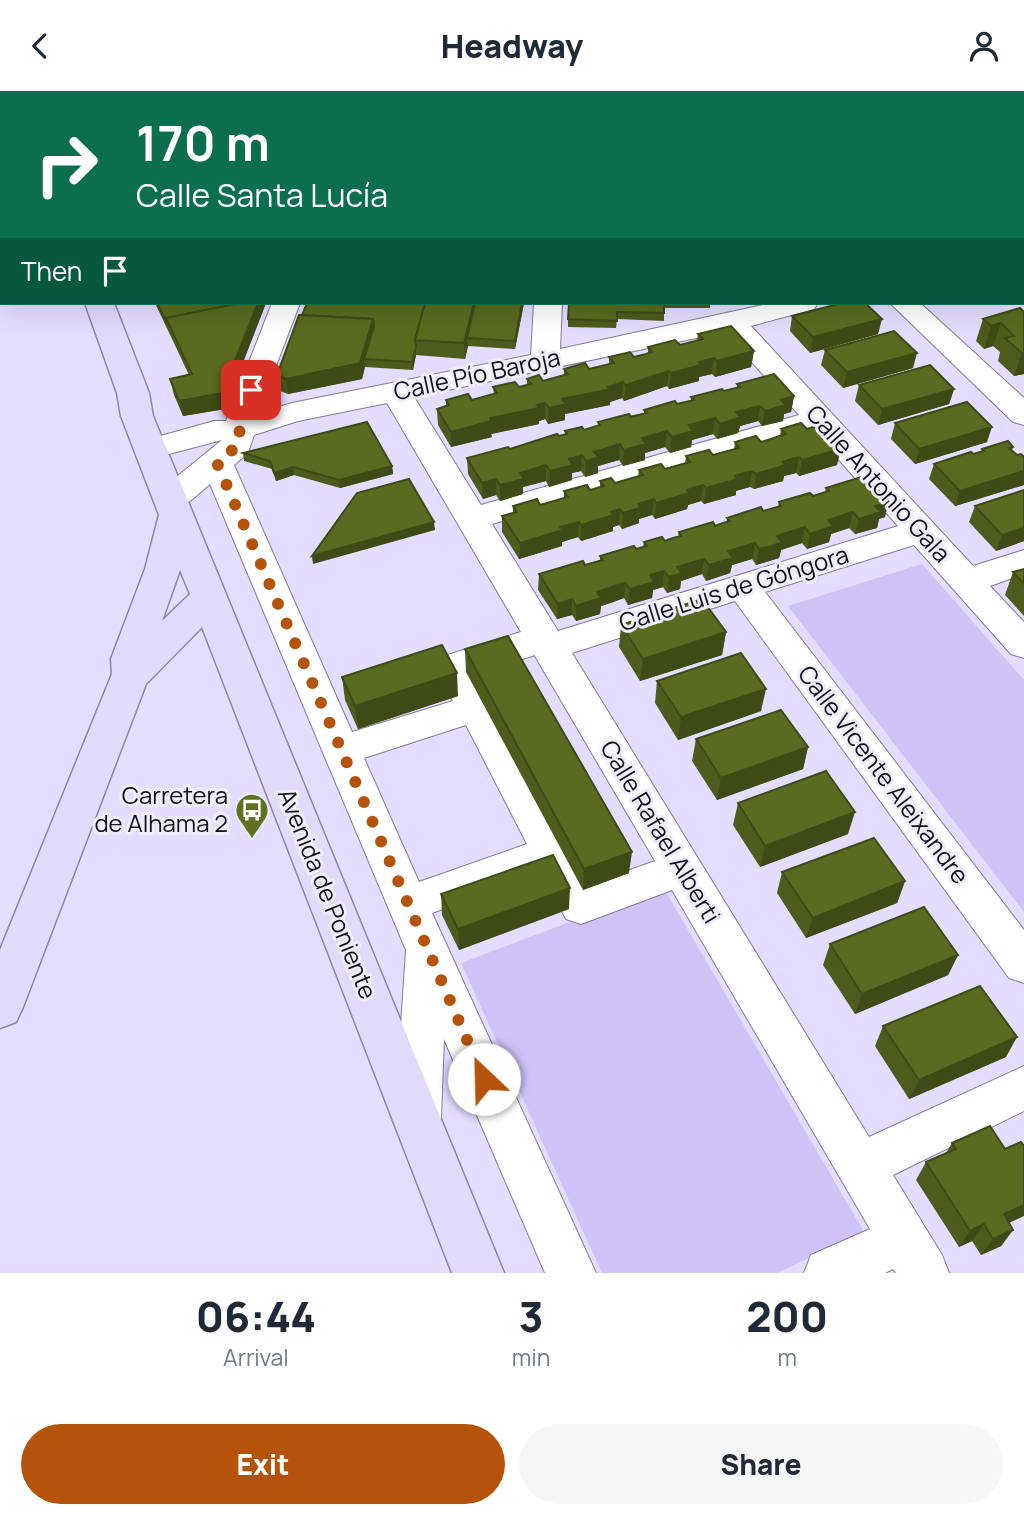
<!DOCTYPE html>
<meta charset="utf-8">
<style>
:root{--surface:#fff;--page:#f6f6f7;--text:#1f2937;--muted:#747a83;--accent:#b45309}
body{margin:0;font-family:Manrope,sans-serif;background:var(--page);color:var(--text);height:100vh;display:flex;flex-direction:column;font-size:26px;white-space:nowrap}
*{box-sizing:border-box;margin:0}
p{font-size:23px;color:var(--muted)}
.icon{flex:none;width:38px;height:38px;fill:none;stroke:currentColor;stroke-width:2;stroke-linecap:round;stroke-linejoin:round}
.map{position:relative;height:1182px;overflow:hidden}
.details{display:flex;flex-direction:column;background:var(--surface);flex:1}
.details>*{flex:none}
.top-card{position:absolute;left:0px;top:0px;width:1026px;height:214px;box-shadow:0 7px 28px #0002;background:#0b6e4f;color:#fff;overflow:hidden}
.pin{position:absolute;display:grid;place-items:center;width:60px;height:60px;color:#fff;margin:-30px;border-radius:14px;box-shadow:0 4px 10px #0006}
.me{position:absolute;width:77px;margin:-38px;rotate:336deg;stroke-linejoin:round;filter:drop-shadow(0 0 5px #0008)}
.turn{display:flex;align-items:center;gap:24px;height:147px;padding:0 21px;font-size:32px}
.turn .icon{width:91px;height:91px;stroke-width:2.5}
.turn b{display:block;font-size:49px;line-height:60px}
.then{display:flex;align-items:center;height:66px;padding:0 21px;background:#0003;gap:14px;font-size:26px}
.eta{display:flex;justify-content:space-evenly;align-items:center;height:119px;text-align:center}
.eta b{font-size:42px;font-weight:800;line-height:49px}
.primary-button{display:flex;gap:14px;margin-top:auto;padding:14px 21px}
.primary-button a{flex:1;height:80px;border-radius:42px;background:var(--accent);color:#fff;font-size:28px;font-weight:800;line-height:80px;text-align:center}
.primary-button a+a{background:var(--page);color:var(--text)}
header{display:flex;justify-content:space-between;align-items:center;height:91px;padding:0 21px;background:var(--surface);font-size:32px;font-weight:800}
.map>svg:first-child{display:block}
.green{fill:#cfc2f7}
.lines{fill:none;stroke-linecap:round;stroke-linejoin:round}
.minor-casing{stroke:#827b9a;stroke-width:2}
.major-casing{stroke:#8d84aa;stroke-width:3}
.minor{fill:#fff;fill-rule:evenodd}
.major{fill:#e2dafa;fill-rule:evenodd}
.wall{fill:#4d5c1c}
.shaded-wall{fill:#3e4b16}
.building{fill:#596b20;stroke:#3e4b16;stroke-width:2}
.route{stroke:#b45309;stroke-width:12;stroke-dasharray:0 21.6}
.labels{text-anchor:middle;stroke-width:6;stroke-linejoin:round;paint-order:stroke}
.street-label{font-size:24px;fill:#13101c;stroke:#f0edfb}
.poi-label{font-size:24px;fill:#13101c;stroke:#f0edfb;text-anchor:end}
</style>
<header><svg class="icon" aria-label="back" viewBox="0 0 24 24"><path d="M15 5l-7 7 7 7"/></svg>Headway<svg class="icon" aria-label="person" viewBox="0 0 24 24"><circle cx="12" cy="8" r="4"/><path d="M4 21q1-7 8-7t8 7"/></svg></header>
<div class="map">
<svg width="1024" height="1182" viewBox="0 0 1024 1182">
<rect width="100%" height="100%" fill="#e4ddff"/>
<!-- green -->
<g class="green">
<path d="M385,0H654L384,2Z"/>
<path d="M922,473L1024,589V821L788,515Z"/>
<path d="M663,796L864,1141L777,1182H602L461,872Z"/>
</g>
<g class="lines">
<defs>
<g id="minor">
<path d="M72,0H100L71,2Z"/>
<rect x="357" y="0" width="24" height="2"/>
<rect x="815" y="0" width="24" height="2"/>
<path d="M988,0H1012L1013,2H990Z"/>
<path d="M272,212H300L258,322L292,312L531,264L534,212H562L560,258L772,212H818L814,218L751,235L973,475L1024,459V483L990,495L1024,531V567L1011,563L914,454L765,501L1024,839V892L1009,887L735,510L572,562L869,1046L1024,975V1020L893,1084L942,1164L949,1182H896L893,1178L885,1182H804L811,1164L870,1138L672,799L581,833L566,828L542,782L432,822L596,1182H545L444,948L441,1027L435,1043L418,1050L401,1043L395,1027L406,859L210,393C193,407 181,423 158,417L154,409L158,401L222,349L150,368L139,365L134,358L139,351L214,330H226ZM725,241L799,324L481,414L414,306ZM387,312L521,541L441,566L436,576L453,610L352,641L234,374L248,362L254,344L298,330ZM813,340L898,435L558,540L492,433ZM535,564V565L655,770L591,793L476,583ZM466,634L527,753L419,791L364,667Z"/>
<path d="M890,212H920L1024,307V334L1013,331Z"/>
</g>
<g id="major">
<path d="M8,0H33L34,2H9Z"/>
<path d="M85,212H114L149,302L153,325L504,1182H452L202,536L146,593L23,916L16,931L0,937V859L112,583L111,568L145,478L159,424L121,325L117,302ZM180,479L190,503L162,530Z"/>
</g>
</defs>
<!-- minor casing -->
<use href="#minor" class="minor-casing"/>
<!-- major casing -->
<use href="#major" class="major-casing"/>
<!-- minor -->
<use href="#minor" class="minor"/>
<!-- major -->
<use href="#major" class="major"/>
</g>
<!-- wall -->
<g class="wall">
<path d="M155,212H266L225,318L183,325L174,304L170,288L189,284Z"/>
<path d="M524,212L515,258L468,255L465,268L416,264L413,279L365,276L362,288L288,303L280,300L277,284Z"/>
<path d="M568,212H710V217H664V230L617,228L616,237L568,236Z"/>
<path d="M1024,221V283L1014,285L998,270L1000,261L993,255L984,258L976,250L983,228Z"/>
<path d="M792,225L878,243L810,262L790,240Z"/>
<path d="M698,243L754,260L751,276L715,286L712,283L699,286V290L669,298L667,295L624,310L622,307L610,311V314L565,323V329L548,333L545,328L539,330V333L491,343L492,346L451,356L438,334L437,318L446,315V309H472L494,303L493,296H519L527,294V288L543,290L564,285V278H589L609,273V266H634L648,263V256L680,254L697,250Z"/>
<path d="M825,259L913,277L843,297L821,274Z"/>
<path d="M737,293L794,305L791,321L784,323L783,330L762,335L758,330L740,335L738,342L717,348L713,343L692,349L691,356L670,362L665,356L645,362V369L623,375L619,369L598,375V382L585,386L581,380L572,382V389L549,396L546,390L523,396V403L500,410L496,404L483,408L468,383L467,367L510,358L559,345L565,344V340L584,339L598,335V331L644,322V319L691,310V306L724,300L737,297Z"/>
<path d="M859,294L954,298L949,313L878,334L855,310Z"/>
<path d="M895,332L987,351L915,373L891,348Z"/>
<path d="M781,338L837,374L799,385L796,382L784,385L783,390L754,398L750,396L741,398L736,400V404L704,413L701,410L688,414L687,418L655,428L652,424L639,428V432L622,438L619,434L613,436V440L581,450L578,446L562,451V455L519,468L502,441V425L513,422V415L540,414L564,407V400L590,399L600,397V390L615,392L638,386L639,379L665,378L685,372L686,365L713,364L734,359L735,351H761L780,345Z"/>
<path d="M1013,356L1012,359L1024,394L955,415L929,388L934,373L981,361L982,358Z"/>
<path d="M243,362L392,375L393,383L340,397L294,384L276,390L272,378L244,370Z"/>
<path d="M826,397L885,426L879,428L877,437L855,443L849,437L831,443L829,451L807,458L802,452L781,459L779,467L756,474L752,468L732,474L730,482L706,490L702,483L681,490L680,498L667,502L663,496L653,499L652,507L628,514L624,507L611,512L601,515L600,523L576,530L572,524L557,528L538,499L539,483L585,474L600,469V465L636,458L643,456L644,451L665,450L678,446L679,441L715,435L727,431V427L763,420L778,416L779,411L813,405L825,401Z"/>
<path d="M1024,399V450L996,460L969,431L975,415Z"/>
<path d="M1024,478V525L1005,504L1013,481Z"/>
<path d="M621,534L726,541L722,564L640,590L619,556Z"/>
<path d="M465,558L629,782L583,799L466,581Z"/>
<path d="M342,586L458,605L358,638L345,609Z"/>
<path d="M657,590L761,620L678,649L655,612Z"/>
<path d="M696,648L808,656L803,678L717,709L692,670Z"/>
<path d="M738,712L848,743L760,776L733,734Z"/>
<path d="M782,781L905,790L897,812L806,847L777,802Z"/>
<path d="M441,803L569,818L459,859L442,824Z"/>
<path d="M830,853L958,864L948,884L855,923L823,874Z"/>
<path d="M883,935L1006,966L909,1008L875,955Z"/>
<path d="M952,1052L1013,1139L1001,1155L981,1164L972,1150L959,1156L916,1089L926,1071L946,1062Z"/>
</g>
<!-- shaded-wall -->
<g class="shaded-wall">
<path d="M212,0H236L235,2H209Z"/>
<path d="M258,212H266L225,318L183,325L179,310Z"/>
<path d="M474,212H477L467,247L468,255L465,268L464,252Z"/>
<path d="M522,212H524L515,258V250Z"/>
<path d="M373,228L374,244L364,268L365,276L362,288L288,303L286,288Z"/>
<path d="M882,228L878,243L810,262L813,246Z"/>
<path d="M1001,232L993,255L984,258L991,235Z"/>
<path d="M416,256V264L413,279L412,271Z"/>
<path d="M754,260L751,276L715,286L717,270Z"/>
<path d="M917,262L913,277L843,297L847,281Z"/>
<path d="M1022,262H1024V283L1014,285Z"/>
<path d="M714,267L712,283L699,286V290L669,298L671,282L699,271Z"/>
<path d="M669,280L667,295L624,310L626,294Z"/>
<path d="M623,291L622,307L610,311V314L565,323V329L548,333L549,317L562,308Z"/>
<path d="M954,298L949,313L878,334L882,318Z"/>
<path d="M794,305L791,321L784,323L783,330L762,335L765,320L781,309Z"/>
<path d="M545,312V328L539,330V333L491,343L492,346L451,356V341L490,327Z"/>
<path d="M760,315L758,330L740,335L738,342L717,348L720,333L736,321Z"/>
<path d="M715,327L713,343L692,349L691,356L670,362L672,346L689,334Z"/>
<path d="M992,336L987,351L915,373L919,358Z"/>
<path d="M667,340L665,356L645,362V369L623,375L624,359L642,347Z"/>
<path d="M620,353L619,369L598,375V382L585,386L586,370L594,361Z"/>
<path d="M841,358L837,374L799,385L802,369Z"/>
<path d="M582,364L581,380L572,382V389L549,396L550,380L569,368Z"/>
<path d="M799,366L796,382L784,385L783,390L754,398L756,383L783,371Z"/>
<path d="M546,374V390L523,396V403L500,410V394L520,382Z"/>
<path d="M392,375L393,383L340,397L339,389Z"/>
<path d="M293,376L294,384L276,390L274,382Z"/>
<path d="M752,380L750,396L736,400V404L704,413L706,397L735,385Z"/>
<path d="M1024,380V394L955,415L960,400Z"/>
<path d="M496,388V404L483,408L482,392Z"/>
<path d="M703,394L701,410L688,414L687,418L655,428L656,412L687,399Z"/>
<path d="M654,408L652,424L639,428V432L622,438L623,422L638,413Z"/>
<path d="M889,411L885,426L879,428L877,437L855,443L859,428L875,415Z"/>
<path d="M620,418L619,434L613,436V440L581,450V434Z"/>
<path d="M853,421L849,437L831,443L829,451L807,458L810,443L828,429Z"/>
<path d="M434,431L435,439L313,473L312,465Z"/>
<path d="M579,431L578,446L562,451V455L519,468L520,452L560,436Z"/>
<path d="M805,436L802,452L781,459L779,467L756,474L759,458L777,445Z"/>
<path d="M1024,437V450L996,460L1002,444Z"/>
<path d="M755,452L752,468L732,474L730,482L706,490L709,474L728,460Z"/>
<path d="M704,468L702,483L681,490L680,498L667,502L669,486L677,476Z"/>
<path d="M664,480L663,496L653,499L652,507L628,514L630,498L650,484Z"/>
<path d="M625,492L624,507L601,515L600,523L576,530V515L597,501Z"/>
<path d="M572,508V524L557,528L558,513Z"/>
<path d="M726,541L722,564L640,590L643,568Z"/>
<path d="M457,582L458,605L358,638L355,615Z"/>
<path d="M766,598L761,620L678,649L681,626Z"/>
<path d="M808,656L803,678L717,709L721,687Z"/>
<path d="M855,721L848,743L760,776L765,755Z"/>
<path d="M632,761L629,782L583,799L584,778Z"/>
<path d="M905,790L897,812L806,847L813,827Z"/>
<path d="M570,797L569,818L459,859L458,838Z"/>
<path d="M958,864L948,884L855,923L862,903Z"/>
<path d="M1017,946L1006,966L909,1008L919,989Z"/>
<path d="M1024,1114V1125L992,1140L1004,1123Z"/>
<path d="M984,1133L972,1150L959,1156L970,1140Z"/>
<path d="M1013,1139L1001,1155L981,1164L993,1148Z"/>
</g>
<!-- building -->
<g class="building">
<path d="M118,0H212L209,2H115Z"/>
<path d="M231,0H342V2H228Z"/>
<path d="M844,0H990L992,2H844Z"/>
<path d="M157,212H240L166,227L168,234Z"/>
<path d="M240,212H258L222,302L179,310L170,288L192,283L166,227Z"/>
<path d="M307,212H425L415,249L416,256L412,271L364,268L374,236L373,228L302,224Z"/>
<path d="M425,212H474L464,252L415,249Z"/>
<path d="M475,212H522L515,250L467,247Z"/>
<path d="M569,212H664V222L617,221V230L568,228Z"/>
<path d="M842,212H865L882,228L813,246L792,225Z"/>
<path d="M1020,217L1024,221V262H1022L1005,247L1014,245L1001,232L991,235L983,228Z"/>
<path d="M299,224L373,228L360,272L286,288L277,284Z"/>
<path d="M731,235L754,260L717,270L714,267L699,271L701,274L671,282L669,280L626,294L623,291L608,296L611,298L562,308L566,313L549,317L545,312L537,314L539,317L490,327L491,330L451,341L437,318L449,314L446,309L468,303L472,309L497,302L493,296L515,291L519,296L531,293L527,288L539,284L543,290L568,283L564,278L585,272L589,278L614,272L609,266L630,261L634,266L646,263L652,261L648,256L675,249L680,254L703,248L698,243Z"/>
<path d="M894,240L917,262L847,281L825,259Z"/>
<path d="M930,274L954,298L882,318L859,294Z"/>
<path d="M774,283L794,305L781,309L786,314L765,320L760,315L736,321L741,326L720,333L715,327L689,334L693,340L672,346L667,340L642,347L646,353L624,359L620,353L594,361L599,366L586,370L582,364L569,368L573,374L550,380L546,374L520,382L524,388L500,394L496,388L482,392L467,367L508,356L510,358L557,343L559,345L567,343L565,340L582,336L584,339L600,334L598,331L629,323L631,326L647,322L644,319L675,310L677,313L694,309L691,306L722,298L724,300L740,296L737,293Z"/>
<path d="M967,311L992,336L919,358L895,332Z"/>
<path d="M367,331L392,375L339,389L293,376L274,382L270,370L243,362Z"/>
<path d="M801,332L807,338L819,334L841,358L802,369L799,366L791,368L783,371L786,374L756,383L752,380L744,382L735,385L738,388L706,397L703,394L687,399L689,402L656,412L654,408L638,413L640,417L623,422L620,418L611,421L614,424L581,434L579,431L560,436L563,439L520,452L502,425L517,421L513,415L537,408L540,414L568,406L564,400L587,394L590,399L604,395L600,390L611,387L615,392L643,384L639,379L661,373L665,378L690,371L686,365L709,359L713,364L739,357L735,351L756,345L761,351L786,343L781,338Z"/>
<path d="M1008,350L1013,356L1009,357L1017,364L1021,363L1024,366V380L960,400L934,373L971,361L973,363L984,360L982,358Z"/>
<path d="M865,385L889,411L875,415L881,421L859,428L853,421L828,429L833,435L810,443L805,436L777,445L782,451L772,455L759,458L755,452L728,460L733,467L709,474L704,468L677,476L682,482L669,486L664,480L650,484L654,491L630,498L625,492L612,496L597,501L601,507L576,515L572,508L558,513L539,483L583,470L585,474L603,469L600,465L634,455L636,458L647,455L644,451L662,446L665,450L673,447L681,445L679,441L713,431L715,435L723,432L730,430L727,427L761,416L763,420L781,415L779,411L810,402L813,405L829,400L826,397Z"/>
<path d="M409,388L434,431L312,465L357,402Z"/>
<path d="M1024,399V437L1002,444L975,415Z"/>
<path d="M1024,478V493L1013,481Z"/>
<path d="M702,508L726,541L643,568L621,534Z"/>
<path d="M508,545L632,761L584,778L465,558Z"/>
<path d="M442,554L457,582L355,615L342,586Z"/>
<path d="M741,562L766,598L681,626L657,590Z"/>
<path d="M781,619L808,656L721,687L696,648Z"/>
<path d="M826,680L855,721L765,755L738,712Z"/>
<path d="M874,747L905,790L813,827L782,781Z"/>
<path d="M553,764L570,797L458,838L441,803Z"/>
<path d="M924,816L958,864L862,903L830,853Z"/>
<path d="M980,895L1017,946L919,989L883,935Z"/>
<path d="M990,1035L1005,1058L1021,1051L1024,1055V1114L1004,1123L1013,1139L993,1148L984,1133L970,1140L926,1071L956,1058L952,1052Z"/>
</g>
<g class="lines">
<!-- route -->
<path class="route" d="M251,299L243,320L237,355L217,372L484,988"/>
</g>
<!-- icons -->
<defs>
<symbol id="bus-pin" viewBox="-11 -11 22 30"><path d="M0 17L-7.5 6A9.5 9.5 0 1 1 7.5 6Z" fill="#5f7221" stroke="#f0edfb"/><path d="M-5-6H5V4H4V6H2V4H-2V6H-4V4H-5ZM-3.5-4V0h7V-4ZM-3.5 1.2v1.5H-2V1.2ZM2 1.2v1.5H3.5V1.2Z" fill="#fff"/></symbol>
</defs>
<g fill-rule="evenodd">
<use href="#bus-pin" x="233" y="700" width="38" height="52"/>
</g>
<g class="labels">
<!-- street labels -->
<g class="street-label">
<text transform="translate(477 284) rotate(-12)" y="8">Calle Pío Baroja</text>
<text transform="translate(878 393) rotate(48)" y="8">Calle Antonio Gala</text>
<text transform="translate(734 498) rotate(-17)" y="8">Calle Luis de Góngora</text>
<text transform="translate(883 684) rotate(53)" y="8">Calle Vicente Aleixandre</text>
<text transform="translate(660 741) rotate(59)" y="8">Calle Rafael Alberti</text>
<text transform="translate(327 803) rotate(68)" y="8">Avenida de Poniente</text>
</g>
<!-- poi labels -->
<g class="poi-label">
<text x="228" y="713">Carretera<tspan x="228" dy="28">de Alhama 2</tspan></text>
</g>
</g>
</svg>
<div class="pin" style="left:251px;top:299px;background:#d93025"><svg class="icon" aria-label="arrive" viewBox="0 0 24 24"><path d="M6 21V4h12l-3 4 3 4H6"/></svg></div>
<svg class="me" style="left:484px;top:988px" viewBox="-20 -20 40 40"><circle r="19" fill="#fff"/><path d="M0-13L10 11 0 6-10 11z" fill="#b45309"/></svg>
<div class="top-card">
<div class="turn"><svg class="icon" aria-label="right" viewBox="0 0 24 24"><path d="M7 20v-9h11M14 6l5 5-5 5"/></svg><div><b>170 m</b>Calle Santa Lucía</div></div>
<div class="then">Then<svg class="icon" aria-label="arrive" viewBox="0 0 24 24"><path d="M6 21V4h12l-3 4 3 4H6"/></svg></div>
</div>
</div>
<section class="details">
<div class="eta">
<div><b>06:44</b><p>Arrival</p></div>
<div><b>3</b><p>min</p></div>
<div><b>200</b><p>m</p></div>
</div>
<div class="primary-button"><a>Exit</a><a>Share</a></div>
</section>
